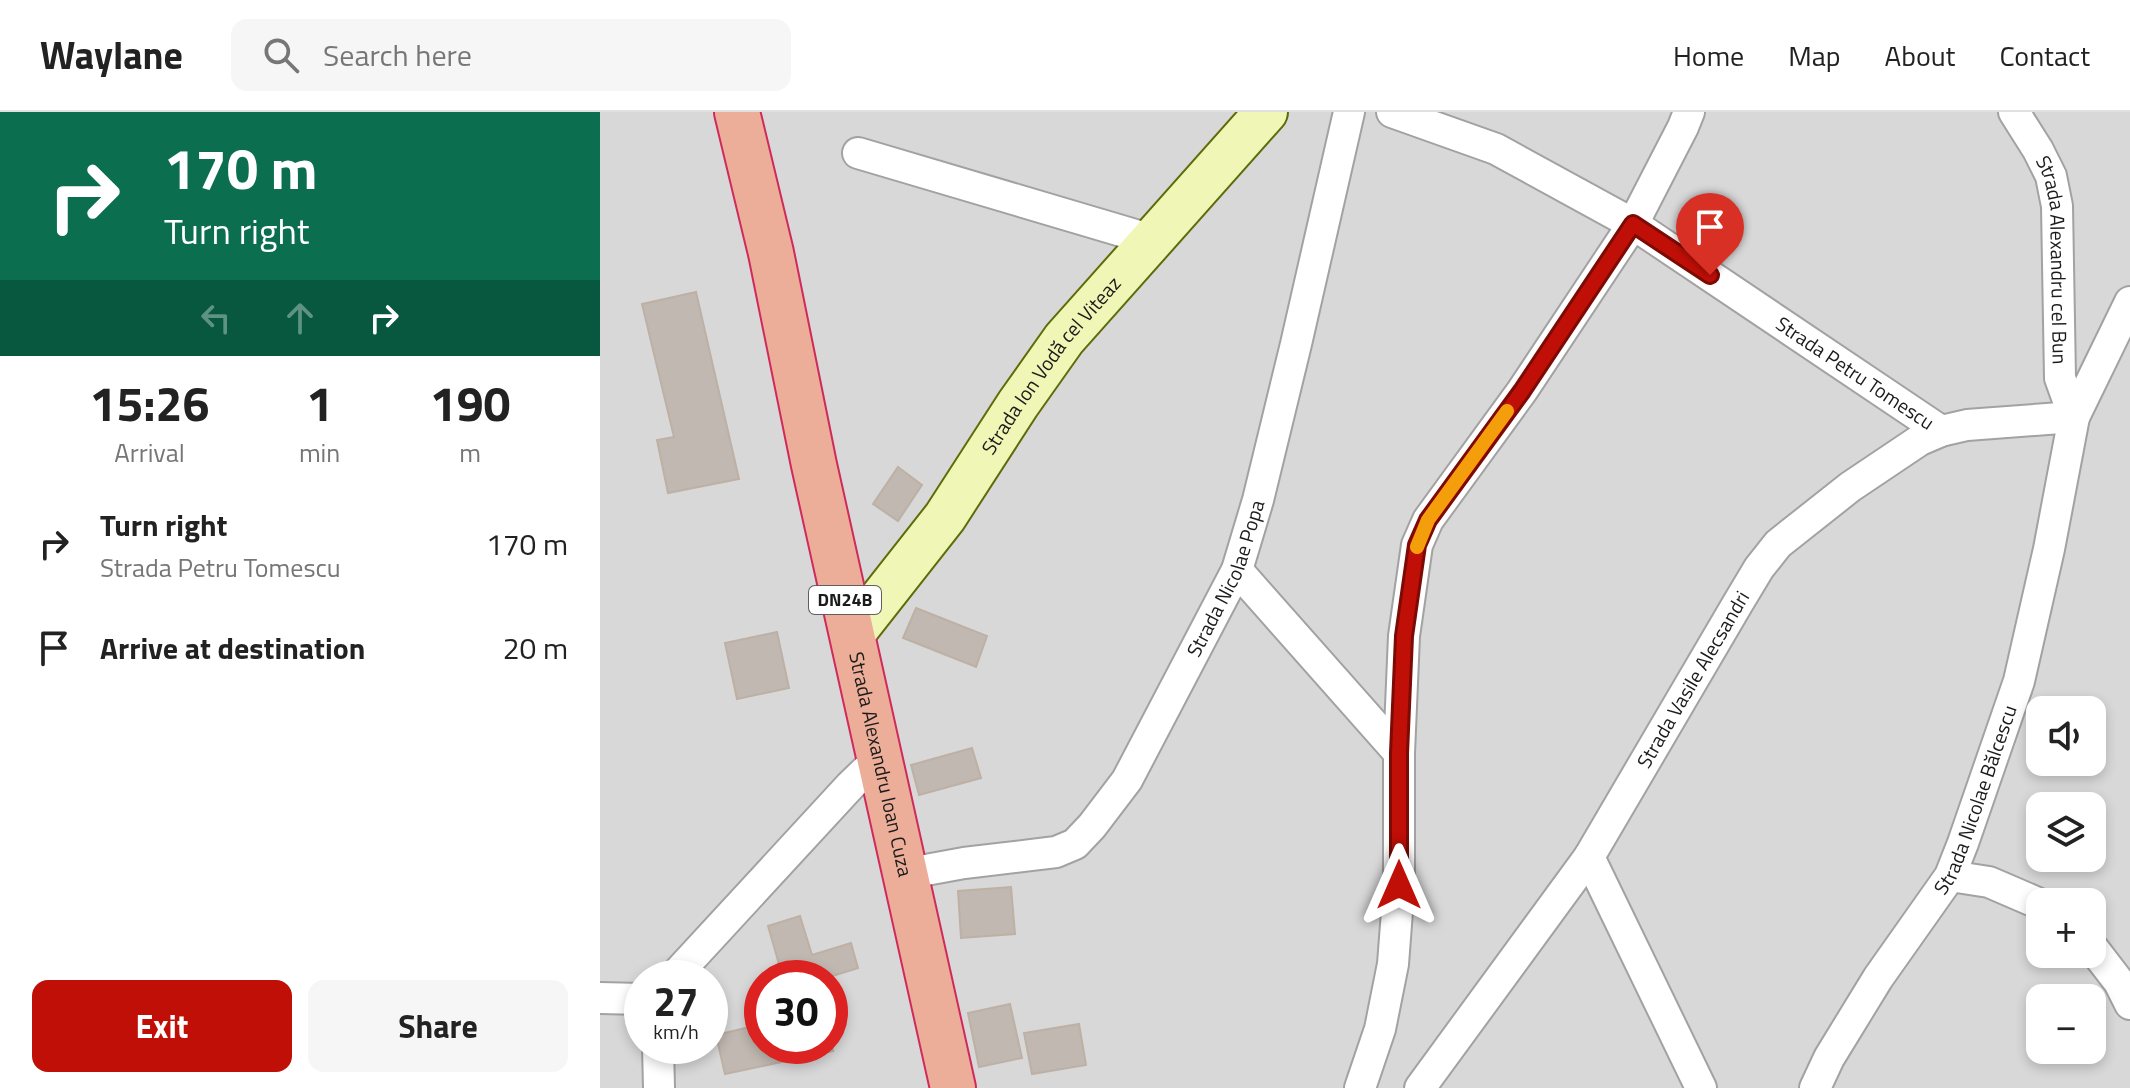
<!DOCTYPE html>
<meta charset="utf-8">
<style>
:root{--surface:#fff;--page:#f6f6f6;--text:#222;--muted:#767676;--line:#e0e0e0;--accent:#bf0f07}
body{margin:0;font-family:"Titillium Web",sans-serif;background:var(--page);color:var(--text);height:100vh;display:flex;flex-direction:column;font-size:30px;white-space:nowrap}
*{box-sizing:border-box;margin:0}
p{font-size:26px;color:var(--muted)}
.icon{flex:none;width:44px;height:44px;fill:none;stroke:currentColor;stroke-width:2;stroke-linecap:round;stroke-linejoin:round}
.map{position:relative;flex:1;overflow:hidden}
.side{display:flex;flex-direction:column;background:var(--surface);width:600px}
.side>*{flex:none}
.hud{background:#0b6e4f;color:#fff;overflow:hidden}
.tools{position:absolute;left:1426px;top:584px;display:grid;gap:16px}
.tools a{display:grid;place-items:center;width:80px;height:80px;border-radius:16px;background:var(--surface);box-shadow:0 4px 12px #0003;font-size:40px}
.speed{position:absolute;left:24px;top:848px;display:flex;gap:16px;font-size:40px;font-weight:700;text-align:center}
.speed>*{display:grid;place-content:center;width:104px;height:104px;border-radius:50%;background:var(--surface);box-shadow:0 4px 12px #0003;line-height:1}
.speed small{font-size:20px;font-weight:400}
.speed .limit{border:12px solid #d22;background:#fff;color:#111}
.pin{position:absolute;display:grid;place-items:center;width:68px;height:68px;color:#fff;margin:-82px -34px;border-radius:50% 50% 50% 0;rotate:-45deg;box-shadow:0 0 8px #0007}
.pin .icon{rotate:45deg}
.me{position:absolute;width:88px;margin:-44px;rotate:0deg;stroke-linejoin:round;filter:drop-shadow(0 0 6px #0008)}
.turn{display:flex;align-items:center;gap:28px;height:168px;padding:0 32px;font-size:36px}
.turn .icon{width:104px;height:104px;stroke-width:2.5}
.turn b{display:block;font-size:56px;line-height:68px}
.lanes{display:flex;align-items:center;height:76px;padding:0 32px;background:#0003;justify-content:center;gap:40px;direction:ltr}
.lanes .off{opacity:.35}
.eta{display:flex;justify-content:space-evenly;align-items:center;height:136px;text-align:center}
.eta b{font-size:48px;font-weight:700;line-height:56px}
.action{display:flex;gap:16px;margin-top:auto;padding:16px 32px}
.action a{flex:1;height:92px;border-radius:16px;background:var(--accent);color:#fff;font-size:32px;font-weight:700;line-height:92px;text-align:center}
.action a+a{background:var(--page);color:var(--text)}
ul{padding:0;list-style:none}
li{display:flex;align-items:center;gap:24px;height:104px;padding:0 32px}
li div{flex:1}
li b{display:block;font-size:30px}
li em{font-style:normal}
header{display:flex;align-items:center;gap:48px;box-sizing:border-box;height:112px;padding:0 40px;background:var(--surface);border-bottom:2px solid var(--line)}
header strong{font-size:38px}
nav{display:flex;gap:44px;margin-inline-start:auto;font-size:28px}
.search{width:560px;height:72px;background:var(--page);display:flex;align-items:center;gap:20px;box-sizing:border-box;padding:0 28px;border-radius:16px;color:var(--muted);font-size:30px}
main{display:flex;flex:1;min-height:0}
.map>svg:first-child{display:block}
.residential{fill:#d9d8d8;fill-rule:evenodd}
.building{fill:#c1b8b1;stroke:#bdb0a4;stroke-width:2}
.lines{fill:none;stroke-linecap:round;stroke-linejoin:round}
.minor-casing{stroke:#a2a2a2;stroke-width:34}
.secondary-casing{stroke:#5d6c08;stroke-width:46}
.trunk-casing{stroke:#cf2a5c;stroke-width:48}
.minor{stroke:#fff;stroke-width:30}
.secondary{stroke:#f0f6b5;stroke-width:42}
.trunk{stroke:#edae99;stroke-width:44}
.route-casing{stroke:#7c0a05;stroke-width:20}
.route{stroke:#bf0f07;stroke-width:14}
.slow{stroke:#f59e0b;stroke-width:14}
.labels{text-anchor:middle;stroke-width:7;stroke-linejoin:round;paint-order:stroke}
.shield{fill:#fff;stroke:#5f5f5f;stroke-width:2}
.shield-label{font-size:18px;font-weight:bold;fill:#1b1b1b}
.street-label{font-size:20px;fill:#1b1b1b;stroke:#fff}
</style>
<header>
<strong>Waylane</strong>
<div class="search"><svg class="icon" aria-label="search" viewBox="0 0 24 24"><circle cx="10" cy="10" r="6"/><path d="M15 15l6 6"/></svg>Search here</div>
<nav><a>Home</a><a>Map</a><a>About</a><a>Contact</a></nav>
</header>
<main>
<section class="side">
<div class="hud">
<div class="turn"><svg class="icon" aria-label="right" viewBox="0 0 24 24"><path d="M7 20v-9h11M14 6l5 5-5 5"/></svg><div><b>170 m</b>Turn right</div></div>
<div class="lanes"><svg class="icon off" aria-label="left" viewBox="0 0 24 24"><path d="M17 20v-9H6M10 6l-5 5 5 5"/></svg><svg class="icon off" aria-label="ahead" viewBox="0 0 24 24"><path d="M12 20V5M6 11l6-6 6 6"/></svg><svg class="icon" aria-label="right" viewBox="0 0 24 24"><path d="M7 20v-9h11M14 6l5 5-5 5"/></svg></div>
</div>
<div class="eta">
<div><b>15:26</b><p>Arrival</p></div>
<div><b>1</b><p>min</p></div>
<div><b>190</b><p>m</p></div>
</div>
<ul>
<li><svg class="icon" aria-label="right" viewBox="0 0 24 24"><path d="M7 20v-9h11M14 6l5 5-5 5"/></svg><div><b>Turn right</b><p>Strada Petru Tomescu</p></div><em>170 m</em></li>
<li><svg class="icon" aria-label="arrive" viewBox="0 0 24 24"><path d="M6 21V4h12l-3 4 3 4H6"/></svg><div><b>Arrive at destination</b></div><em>20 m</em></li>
</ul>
<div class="action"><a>Exit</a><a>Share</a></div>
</section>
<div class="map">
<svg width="1530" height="976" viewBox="0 0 1530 976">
<rect width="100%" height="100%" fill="#ece9e1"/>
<!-- residential -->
<path class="residential" d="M0,0H1530V976H0ZM1440,598H1492V650H1440ZM1440,694H1492V746H1440ZM1440,790H1492V842H1440ZM42,866H110V934H42ZM162,866H230V934H162ZM1440,886H1492V938H1440Z"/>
<!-- building -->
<g class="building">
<path d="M96,180L139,367L68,381L57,328L74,325L42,192Z"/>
<path d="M298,355L322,373L298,409L273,392Z"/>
<path d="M316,496L387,524L376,555L303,526Z"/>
<path d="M177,520L189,576L137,587L125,531Z"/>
<path d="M372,636L381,666L319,683L311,653Z"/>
<path d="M411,775L415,822L361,826L358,779Z"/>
<path d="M200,804L212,843L251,831L258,856L226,866H183L168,814Z"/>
<path d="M410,892L422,946L379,955L368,901Z"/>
<path d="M162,912V934H230V924L233,939L125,962L116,923Z"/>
<path d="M479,912L486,953L432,962L424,921Z"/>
</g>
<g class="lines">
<defs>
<g id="minor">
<path id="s1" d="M792,0L896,37L1033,112L1341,319"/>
<path id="s2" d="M1414,0L1438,38L1451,64L1457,94L1460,266L1474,305"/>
<path d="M258,41L552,128"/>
<path d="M637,458L799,641"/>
<path d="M989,745L1101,976"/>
<path id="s3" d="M304,762L364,751L456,740L475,732L492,714L527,668L637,458L658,388L696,232L749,0"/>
<path d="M1350,764L1389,770L1440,792"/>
<path d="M1492,835L1519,870L1530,892"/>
<path d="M73,866L250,674L280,645"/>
<path d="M0,886L42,887"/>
<path d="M58,934L59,976"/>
<path d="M760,976L780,917L793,852L799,773V641L804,524L817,433L828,408L922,279L1033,112L1083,15L1089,0"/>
<path id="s4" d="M820,976L989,745L1138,491L1159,456L1178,432L1250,375L1320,328L1341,319L1367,313L1474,305"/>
<path id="s5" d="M1215,976L1229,946L1278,866L1350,764L1363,731L1419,569L1449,437L1474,305L1530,190"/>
</g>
<g id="secondary">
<path id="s6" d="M253,522L345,405L418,292L464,227L666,0"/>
</g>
<g id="trunk">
<path id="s7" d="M137,0L171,141L214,353L353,976"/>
</g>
</defs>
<!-- minor casing -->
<use href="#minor" class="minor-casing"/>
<!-- secondary casing -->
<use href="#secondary" class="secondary-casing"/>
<!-- trunk casing -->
<use href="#trunk" class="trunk-casing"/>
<!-- minor -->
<use href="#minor" class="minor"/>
<!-- secondary -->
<use href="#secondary" class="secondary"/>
<!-- trunk -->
<use href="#trunk" class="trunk"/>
</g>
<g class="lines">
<defs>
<path id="route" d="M799,773V641L804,524L817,433L828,408L922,279L1033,112L1110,163"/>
</defs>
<!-- route casing -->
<use href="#route" class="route-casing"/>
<!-- route -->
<use href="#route" class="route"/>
<!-- slow -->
<path class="slow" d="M817,435L828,408L907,299"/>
</g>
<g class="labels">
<!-- shield labels -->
<rect class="shield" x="209" y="474" width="72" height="28" rx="6"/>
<g class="shield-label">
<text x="245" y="494">DN24B</text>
</g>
<!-- street labels -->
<g class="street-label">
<text dy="7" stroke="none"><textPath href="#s2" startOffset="158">Strada Alexandru cel Bun</textPath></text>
<text dy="7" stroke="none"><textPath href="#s6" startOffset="334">Strada Ion Vodă cel Viteaz</textPath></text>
<text dy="7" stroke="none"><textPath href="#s1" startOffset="534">Strada Petru Tomescu</textPath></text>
<text dy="7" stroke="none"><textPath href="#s3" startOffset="482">Strada Nicolae Popa</textPath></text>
<text dy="7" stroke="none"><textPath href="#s4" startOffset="492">Strada Vasile Alecsandri</textPath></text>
<text dy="7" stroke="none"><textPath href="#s7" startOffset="668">Strada Alexandru Ioan Cuza</textPath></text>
<text dy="7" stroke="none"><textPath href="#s5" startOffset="332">Strada Nicolae Bălcescu</textPath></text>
</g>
</g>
</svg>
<div class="tools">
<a><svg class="icon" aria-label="sound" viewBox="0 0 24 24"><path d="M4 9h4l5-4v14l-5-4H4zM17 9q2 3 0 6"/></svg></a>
<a><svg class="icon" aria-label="layers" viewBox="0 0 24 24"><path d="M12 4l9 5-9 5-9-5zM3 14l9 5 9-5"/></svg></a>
<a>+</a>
<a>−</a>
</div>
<div class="speed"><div>27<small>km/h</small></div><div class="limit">30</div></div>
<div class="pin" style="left:1110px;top:163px;background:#d93025"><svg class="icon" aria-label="arrive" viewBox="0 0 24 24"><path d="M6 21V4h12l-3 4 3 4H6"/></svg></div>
<svg class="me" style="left:799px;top:773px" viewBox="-20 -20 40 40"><path d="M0-17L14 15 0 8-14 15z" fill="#bf0f07" stroke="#fff" stroke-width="4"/></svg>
</div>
</main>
